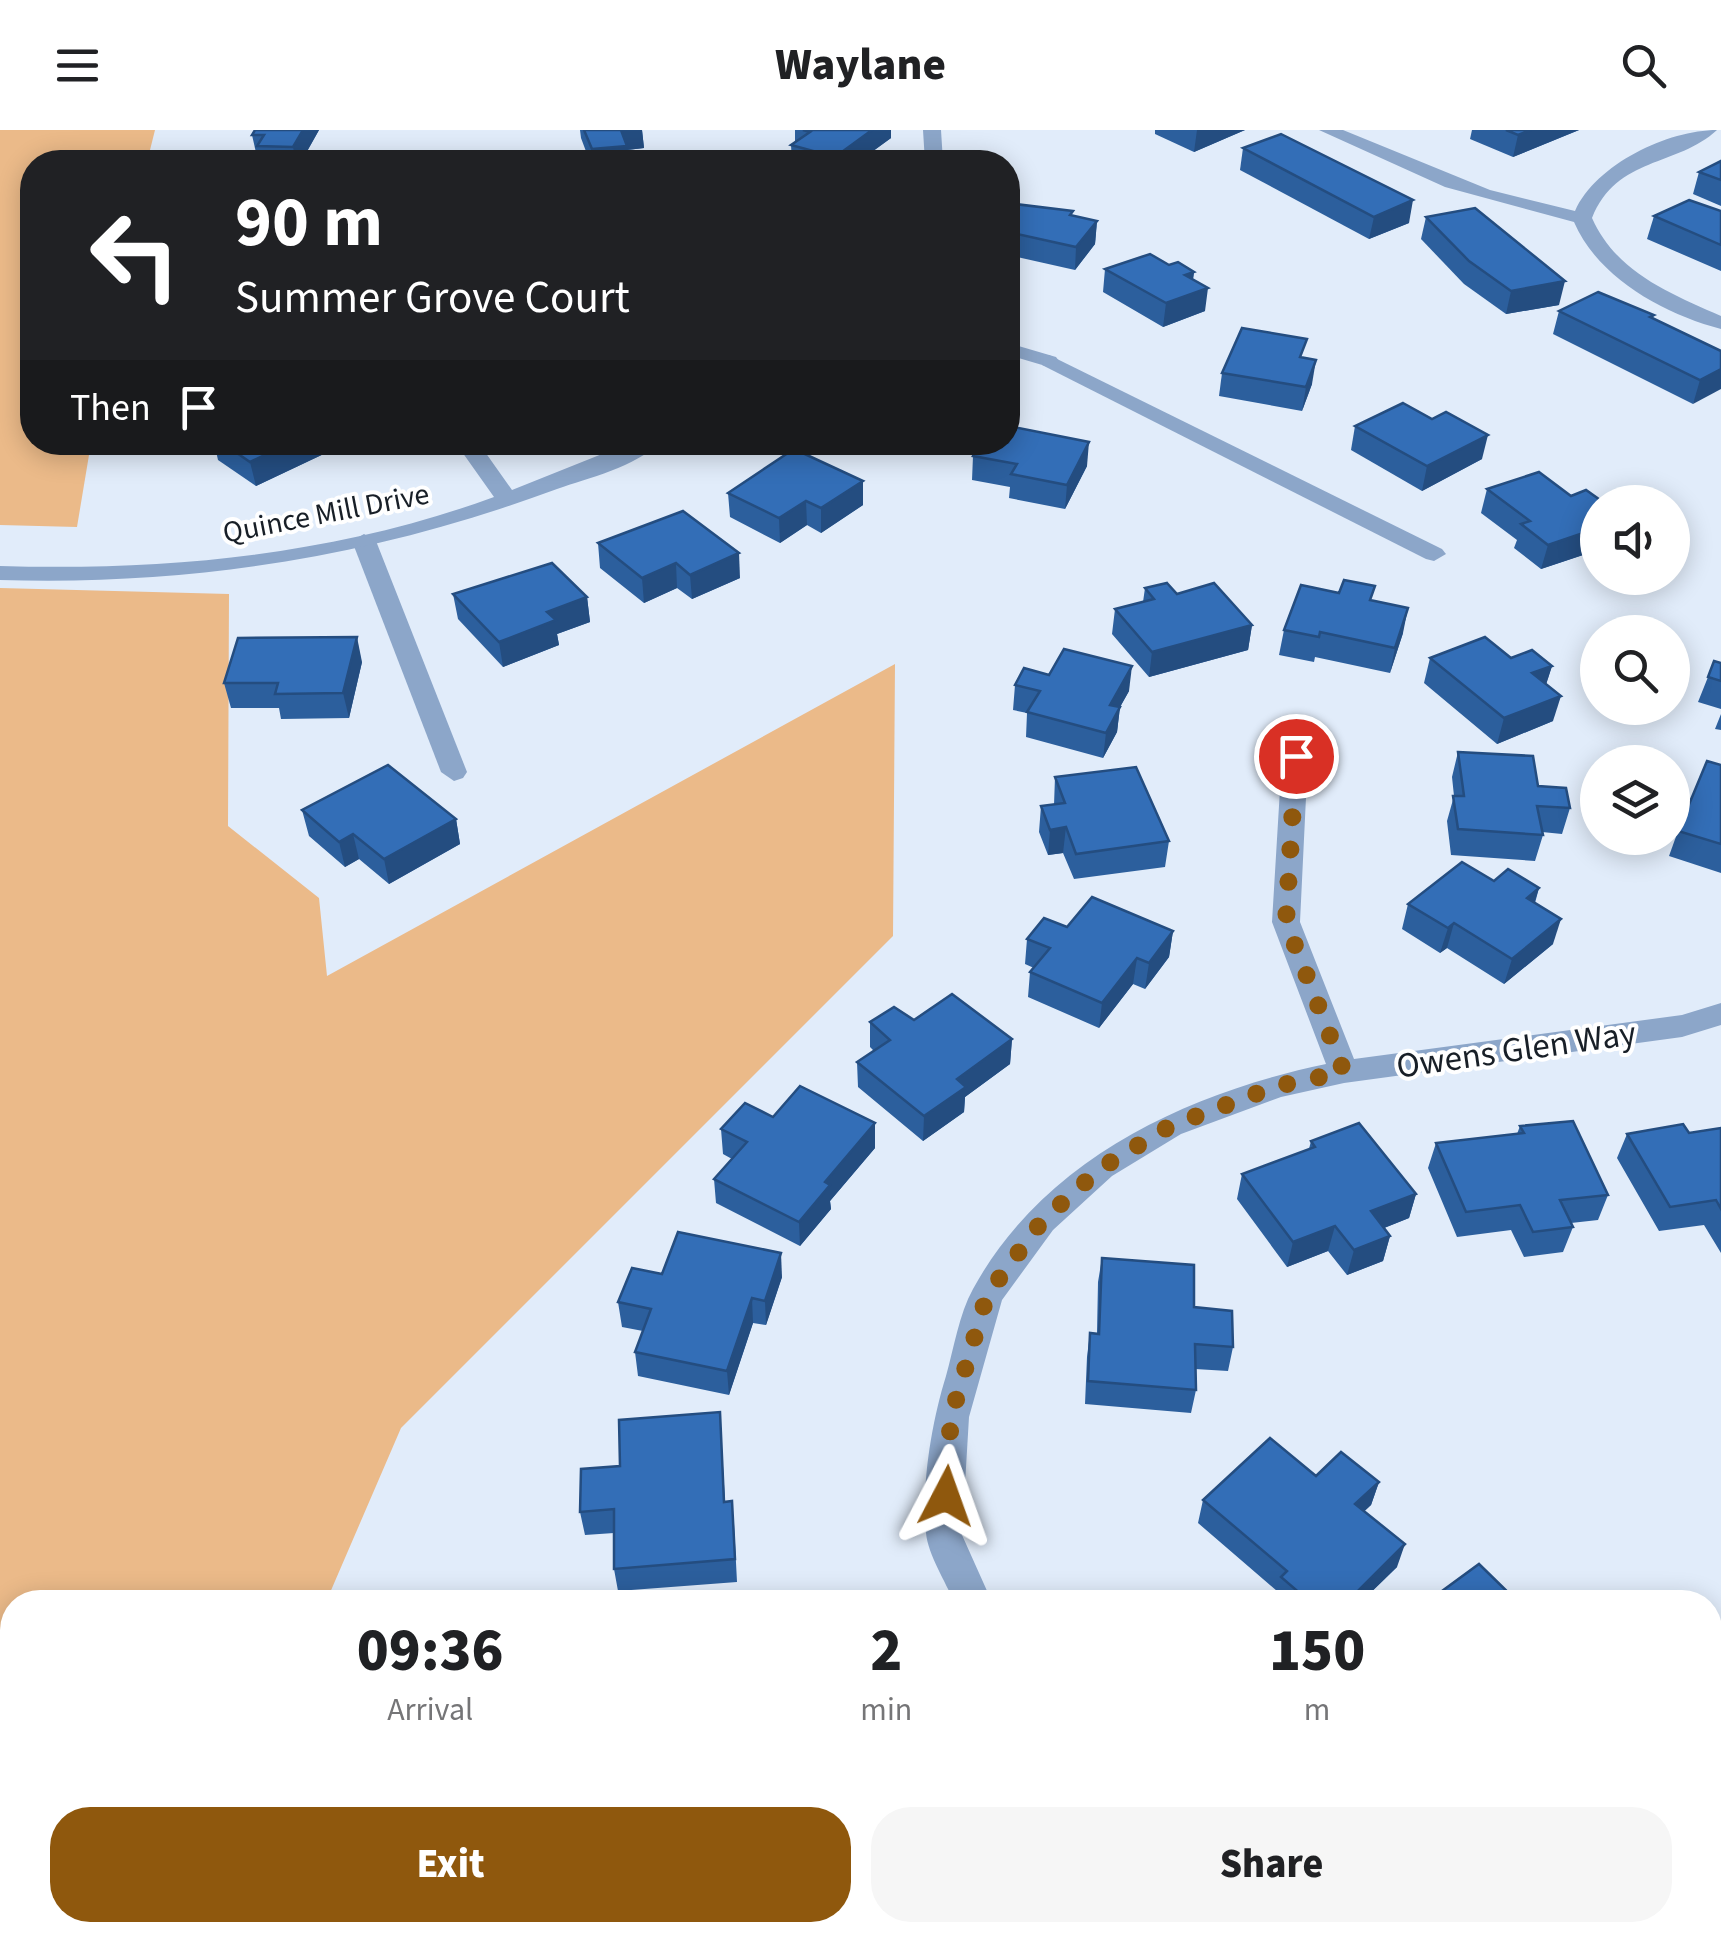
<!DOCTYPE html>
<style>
:root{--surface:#fff;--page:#f6f6f6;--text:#202124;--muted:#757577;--accent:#8f580d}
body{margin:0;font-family:"Source Sans 3",sans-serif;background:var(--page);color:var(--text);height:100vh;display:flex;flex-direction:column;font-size:38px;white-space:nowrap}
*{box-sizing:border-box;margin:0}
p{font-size:32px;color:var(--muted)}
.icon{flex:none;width:55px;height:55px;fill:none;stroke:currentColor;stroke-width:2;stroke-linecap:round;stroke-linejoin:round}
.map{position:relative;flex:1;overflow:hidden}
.side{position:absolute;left:0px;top:1460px;width:1722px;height:352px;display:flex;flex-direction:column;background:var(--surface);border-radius:40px 40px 0 0;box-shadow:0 5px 25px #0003}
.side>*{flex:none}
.hud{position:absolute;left:20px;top:20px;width:1000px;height:305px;border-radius:40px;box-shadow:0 5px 25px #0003;background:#202124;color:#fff;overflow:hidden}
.controls{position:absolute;left:1580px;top:355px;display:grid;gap:20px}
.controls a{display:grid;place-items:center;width:110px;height:110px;border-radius:50%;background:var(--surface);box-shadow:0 5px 25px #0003;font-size:50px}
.pin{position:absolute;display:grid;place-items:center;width:85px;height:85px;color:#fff;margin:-42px;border:5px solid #fff;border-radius:50%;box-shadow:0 2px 10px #0007}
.me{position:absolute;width:110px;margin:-55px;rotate:4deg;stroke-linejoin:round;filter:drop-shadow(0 0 8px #0008)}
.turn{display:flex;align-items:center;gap:35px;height:210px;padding:0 50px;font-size:45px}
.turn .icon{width:130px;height:130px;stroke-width:2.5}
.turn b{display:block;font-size:70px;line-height:85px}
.then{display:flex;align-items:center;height:95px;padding:0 50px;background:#0003;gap:20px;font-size:38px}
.eta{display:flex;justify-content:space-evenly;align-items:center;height:170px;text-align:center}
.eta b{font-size:60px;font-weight:800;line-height:70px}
.action{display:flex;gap:20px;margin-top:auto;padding:20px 50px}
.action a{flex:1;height:115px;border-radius:40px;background:var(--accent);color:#fff;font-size:40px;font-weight:800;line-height:115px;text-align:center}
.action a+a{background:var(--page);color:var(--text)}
header{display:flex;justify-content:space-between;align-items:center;height:130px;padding:0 50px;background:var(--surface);font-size:45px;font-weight:800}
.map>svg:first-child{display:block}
.green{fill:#ebba89}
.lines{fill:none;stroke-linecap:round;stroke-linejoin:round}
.service{fill:#8ca6c9;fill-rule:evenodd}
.minor{fill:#8ca6c9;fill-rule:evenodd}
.wall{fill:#2c5f9d}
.shaded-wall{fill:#244d80}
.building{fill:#336eb7;stroke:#244d80;stroke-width:2.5}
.route{stroke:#8f580d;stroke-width:18;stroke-dasharray:0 32.4}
.labels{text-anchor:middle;stroke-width:8;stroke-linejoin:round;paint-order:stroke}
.far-street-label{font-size:30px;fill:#181f27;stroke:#fff}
.street-label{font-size:35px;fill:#181f27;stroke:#fff}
</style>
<header><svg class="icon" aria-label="menu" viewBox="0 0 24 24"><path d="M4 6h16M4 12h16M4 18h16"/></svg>Waylane<svg class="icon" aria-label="search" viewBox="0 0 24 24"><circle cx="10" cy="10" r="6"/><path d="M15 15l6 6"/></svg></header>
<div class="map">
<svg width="1721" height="1811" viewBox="0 0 1721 1811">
<rect width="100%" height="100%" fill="#e1ecfa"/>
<!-- green -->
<g class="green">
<path d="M0,0H155L147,32H32V312L91,313L77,397L0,395Z"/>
<path d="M0,458L229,464L228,696L319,768L327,846L895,534L893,806L401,1298L326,1472H12V1800H472L479,1811H0Z"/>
</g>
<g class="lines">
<!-- service -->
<g class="service">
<path d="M923,0H941L943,32H925Z"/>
<path d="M1049,225L1442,419L1446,424L1434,431L1426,429L1042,235V227Z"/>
<path d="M364,404L376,411L467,642L463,648L454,651L441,642L352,411Z"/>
</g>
<!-- minor -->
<g class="minor">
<path d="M1319,0H1343L1490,60L1575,81C1596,34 1668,0 1717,0C1677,37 1617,26 1592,88C1616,142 1669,163 1721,186V199C1664,184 1598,148 1574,92L1445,57Z"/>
<path d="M1008,213L1056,227L1059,231L1049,237L1008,225Z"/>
<path d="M455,312H478L512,360L632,312H660C636,337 588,348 557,359C377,426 193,456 0,450V436C167,441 336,425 494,367Z"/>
<path d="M1295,618L1308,626L1300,792L1354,929L1682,885L1721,873V895L1682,907L1344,953L1281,967L1181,1004L1112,1046L1053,1100L1002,1170L969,1287L962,1405L992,1472H954C946,1452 928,1425 926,1403C921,1355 932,1291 946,1246C954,1218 959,1184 973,1159C1044,1029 1187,963 1326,934L1272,792L1282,626Z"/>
<path d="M1031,1800H1077L1081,1811H1036Z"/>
<path d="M1326,1800H1372L1376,1811H1331Z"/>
</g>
</g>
<!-- wall -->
<g class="wall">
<path d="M255,0H319L301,32H261L260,27H257L252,5Z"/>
<path d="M580,0H642L644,18L627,20L628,32H590L581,8Z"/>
<path d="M795,0H891V8L858,32H792L791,15L795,12Z"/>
<path d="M1155,0H1245L1194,22L1155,4Z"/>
<path d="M1472,0H1579L1513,27L1470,9Z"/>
<path d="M1243,18L1409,93L1369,109L1240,40Z"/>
<path d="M1721,31V76L1693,64L1699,42Z"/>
<path d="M1721,81V141L1647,109L1654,86Z"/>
<path d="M1008,83L1073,86L1097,91L1095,114L1075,140L1008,125Z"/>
<path d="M1426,87L1559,175L1506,184L1464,154L1421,109Z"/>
<path d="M1169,135L1194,142L1193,149L1205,181L1163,197L1103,162L1105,139Z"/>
<path d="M1559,181L1654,185L1653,188L1721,221L1693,274L1553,204Z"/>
<path d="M1222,243L1312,254L1302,281L1219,266Z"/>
<path d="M1432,289L1482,329L1422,361L1351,320L1355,296Z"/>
<path d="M214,312H349L256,356L218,330Z"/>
<path d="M848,312H887L849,316Z"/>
<path d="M891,312H953V317L895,323Z"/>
<path d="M973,326L1087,336L1065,379L1009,368L1010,357L972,350Z"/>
<path d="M863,351V375L821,403L807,395L780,413L730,387L728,363Z"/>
<path d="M1487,359L1571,366L1598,372V420L1541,439L1514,418L1517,410L1481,383Z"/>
<path d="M598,413L740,448L692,469L677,458L644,473L600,438Z"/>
<path d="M1145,458L1177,464L1252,495L1248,520L1149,547L1112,504L1115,479L1143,472Z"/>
<path d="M453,464L587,467L590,492L557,504L559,515L503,537L458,489Z"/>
<path d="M1372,470L1403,503L1390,543L1315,527L1314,532L1279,525L1284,500Z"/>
<path d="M1430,528H1511L1552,536L1546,554L1553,591L1497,614L1424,553Z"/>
<path d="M362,532L349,588L281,589L279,578H231L224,553Z"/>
<path d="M1721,533V579L1698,572L1708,547Z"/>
<path d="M1049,545L1129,561L1120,577L1117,602L1103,628L1026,607L1027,583L1013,580L1015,555Z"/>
<path d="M1721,584V600L1715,599Z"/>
<path d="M1458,622L1538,656L1570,678L1562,704L1542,702L1543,705L1535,731L1451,725L1447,691L1454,666L1452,647Z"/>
<path d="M1721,635V743L1669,726L1678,701Z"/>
<path d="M1055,647L1169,711L1165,737L1074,749L1063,723L1048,725L1039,702L1041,676L1054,675Z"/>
<path d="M302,680L456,689L460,714L389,754L359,729L345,737L309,706Z"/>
<path d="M1494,751L1539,758L1535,773L1553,814L1504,854L1447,818L1440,823L1402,799L1408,774Z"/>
<path d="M1067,797L1173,801L1169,827L1145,859L1133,854L1099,898L1028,867L1030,842L1034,838L1025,834L1027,809Z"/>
<path d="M914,890L1012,909L1010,934L965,967L964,982L923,1011L858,957L857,932L874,921L870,917V892Z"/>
<path d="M773,987L875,993V1018L830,1071L831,1079L800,1116L716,1073L714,1049L732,1029L723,1024L721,999Z"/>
<path d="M1520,996L1608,1065L1598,1090L1571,1093L1573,1097L1563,1122L1524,1127L1511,1100L1457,1107L1428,1038L1436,1013L1517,1004Z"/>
<path d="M1721,998V1123L1704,1095L1659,1101L1617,1028L1627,1004L1689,1003Z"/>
<path d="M1311,1011L1416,1064L1409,1088L1384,1098L1390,1106L1383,1131L1347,1145L1328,1121L1287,1137L1237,1069L1242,1044L1309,1019Z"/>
<path d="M1102,1128L1194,1177L1233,1217L1228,1241L1195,1239L1196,1260L1191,1283L1085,1274L1087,1227L1090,1203H1097L1098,1152Z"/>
<path d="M662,1144L782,1147L766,1195L753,1193L729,1265L638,1246L635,1222L643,1201L622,1197L618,1172Z"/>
<path d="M720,1282L725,1372L734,1394L737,1452L618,1461L614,1439V1403L585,1405L580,1382L620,1336Z"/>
<path d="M1316,1346L1379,1352L1371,1375L1364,1381L1397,1437L1361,1472H1277L1274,1470L1277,1461L1198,1393L1203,1370Z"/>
<path d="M712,1800H890L719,1811Z"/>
<path d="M1543,1800H1710L1721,1811H1546Z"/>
</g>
<!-- shaded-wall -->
<g class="shaded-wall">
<path d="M303,0H319L301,32H296L293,17Z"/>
<path d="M621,0H642L644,18L627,20L628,32H593L592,19Z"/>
<path d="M872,0H891V8L858,32H835V27Z"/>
<path d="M1197,0H1245L1194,22Z"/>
<path d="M1531,0H1579L1513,27L1518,5Z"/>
<path d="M1413,70L1409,93L1369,109L1374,87Z"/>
<path d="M1097,91L1095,114L1075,140L1076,117Z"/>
<path d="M1194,142L1191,164L1208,158L1205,181L1163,197L1166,173L1185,145Z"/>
<path d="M1565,151L1559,175L1506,184L1511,161Z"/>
<path d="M1316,230L1312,254L1302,281L1306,257Z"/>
<path d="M1721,239V259L1693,274L1700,250Z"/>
<path d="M1488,305L1482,329L1422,361L1427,336Z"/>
<path d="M292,312H349L256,356L250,332Z"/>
<path d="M1089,312L1087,336L1065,379L1067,355Z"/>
<path d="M863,351V375L821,403V378Z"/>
<path d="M806,371L807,395L780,413L779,388Z"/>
<path d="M1598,398V420L1541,439L1548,415Z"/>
<path d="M739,423L740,448L692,469L690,445Z"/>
<path d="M676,433L677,458L644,473L642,448Z"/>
<path d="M587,467L590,492L557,504L559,515L503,537L499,512L547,482Z"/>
<path d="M1408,478L1403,503L1390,543L1395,518Z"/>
<path d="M1252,495L1248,520L1149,547L1152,522Z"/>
<path d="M357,507L362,532L349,588L343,563Z"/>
<path d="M1132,536L1129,561L1107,600L1110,575Z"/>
<path d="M1552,536L1544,561L1532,543Z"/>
<path d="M1561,566L1553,591L1497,614L1504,588Z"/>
<path d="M1120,577L1117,602L1103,628L1106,603Z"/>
<path d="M456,689L460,714L389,754L384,729Z"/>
<path d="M1066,697L1063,723L1048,725L1050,700Z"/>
<path d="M353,704L359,729L345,737L339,712Z"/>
<path d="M1539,758L1531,783L1527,768Z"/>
<path d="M1561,789L1553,814L1504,854L1512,829Z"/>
<path d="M1454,793L1447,818L1440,823L1448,798Z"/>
<path d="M1173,801L1169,827L1145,859L1149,833Z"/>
<path d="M1137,828L1133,854L1099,898L1102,873Z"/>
<path d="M1012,909L1010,934L965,967L964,982L923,1011L924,986L957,949Z"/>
<path d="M875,993V1018L830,1071L831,1079L800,1116L799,1092L825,1052Z"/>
<path d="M1416,1064L1409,1088L1364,1106L1371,1081Z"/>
<path d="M1335,1096L1328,1121L1287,1137L1293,1112Z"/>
<path d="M1390,1106L1383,1131L1347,1145L1354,1120Z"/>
<path d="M781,1123L782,1147L766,1195L765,1171Z"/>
<path d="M752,1168L753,1193L729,1265L727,1241Z"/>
<path d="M1379,1352L1371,1375L1348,1397L1355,1374Z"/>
<path d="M1405,1414L1397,1437L1361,1472H1347Z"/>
</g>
<!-- building -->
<g class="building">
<path d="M255,0H303L293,17L257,16L264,5H252Z"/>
<path d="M584,0H621L627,16L592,19Z"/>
<path d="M803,0H872L835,27L791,15L810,2Z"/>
<path d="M1506,0H1531L1518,5Z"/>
<path d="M1281,4L1413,70L1374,87L1243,18Z"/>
<path d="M1721,31V50L1699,42Z"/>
<path d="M1689,70L1721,81V115L1654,86Z"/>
<path d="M1015,74L1073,81L1070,85L1097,91L1076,117L1008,102V83Z"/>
<path d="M1475,78L1565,151L1511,161L1469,131L1426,87Z"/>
<path d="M1150,124L1169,135L1178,132L1194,142L1185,145L1208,158L1166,173L1105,139Z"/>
<path d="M1598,162L1654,185L1650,187L1721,221V239L1700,250L1559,181Z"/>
<path d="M1242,198L1307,209L1300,227L1316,230L1306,257L1222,243Z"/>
<path d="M1403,273L1432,289L1446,282L1488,305L1427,336L1355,296Z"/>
<path d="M1008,296L1089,312L1067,355L1011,344L1017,334L973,326L981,312H1008Z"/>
<path d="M221,312H292L250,332Z"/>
<path d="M794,319L863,351L821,378L806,371L779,388L728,363Z"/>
<path d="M1539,342L1571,366L1586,360L1603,372H1598V398L1548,415L1521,394L1530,391L1487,359Z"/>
<path d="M683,381L739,423L690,445L676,433L642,448L598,413Z"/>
<path d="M552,433L587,467L547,482L556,490L499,512L453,464Z"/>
<path d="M1344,450L1375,456L1370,470L1408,478L1395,518L1320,502L1319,507L1284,500L1301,455L1339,463Z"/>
<path d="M1167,453L1177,464L1214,453L1252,495L1152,522L1115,479L1154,469L1145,458Z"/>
<path d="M357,507L343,563L275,564L278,553H224L238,508Z"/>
<path d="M1485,507L1511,528L1532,520L1552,536L1532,543L1561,566L1504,588L1430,528Z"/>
<path d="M1064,519L1132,536L1110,575L1120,577L1106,603L1027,582L1040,561L1015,555L1024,538L1049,545Z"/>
<path d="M1714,531L1721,533V551L1708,547Z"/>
<path d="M1458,622L1533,626L1538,656L1566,658L1570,678L1537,676L1543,705L1458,699L1453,666H1464Z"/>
<path d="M1707,631L1721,635V714L1678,701Z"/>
<path d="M388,635L456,689L384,729L353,704L339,712L302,680Z"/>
<path d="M1136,637L1169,711L1076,724L1066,697L1050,700L1041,676L1065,673L1055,647Z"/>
<path d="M1462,732L1494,751L1508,739L1539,758L1527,768L1561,789L1512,829L1454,793L1448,798L1408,774Z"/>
<path d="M1092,767L1173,801L1149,833L1137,828L1102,873L1030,842L1050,818L1027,809L1044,788L1067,797Z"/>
<path d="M952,864L1012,909L957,949L966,957L924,986L857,932L890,910L870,892L894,877L914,890Z"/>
<path d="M800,956L875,993L825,1052L830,1055L799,1092L714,1049L747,1012L721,999L745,973L773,987Z"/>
<path d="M1573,991L1608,1065L1560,1070L1573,1097L1533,1102L1520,1075L1466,1082L1436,1013L1524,1003L1520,996Z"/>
<path d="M1359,993L1416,1064L1371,1081L1390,1106L1354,1120L1335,1096L1293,1112L1242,1044L1315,1017L1311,1011Z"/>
<path d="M1683,994L1689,1003L1721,998V1079L1716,1070L1670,1077L1627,1004Z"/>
<path d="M678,1102L781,1123L765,1171L752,1168L727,1241L635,1222L651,1179L618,1172L632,1138L662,1144Z"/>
<path d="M1102,1128L1194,1135V1177L1232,1181L1233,1217L1195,1214L1196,1260L1088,1251L1090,1203L1099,1204Z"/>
<path d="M720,1282L724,1372L732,1371L735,1429L614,1439V1379L580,1382L581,1339L620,1336L619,1290Z"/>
<path d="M1270,1308L1316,1346L1341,1322L1379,1352L1355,1374L1405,1414L1347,1472H1310L1281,1447L1287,1441L1203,1370Z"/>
<path d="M1479,1434L1518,1472H1427Z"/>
<path d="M1556,1462L1566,1472H1542Z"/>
<path d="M1710,1759H1721V1811H1572L1569,1800H1710Z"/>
<path d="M726,1800H890L898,1811H719L728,1805Z"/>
</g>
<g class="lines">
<!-- route -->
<path class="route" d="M946,1366L951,1287L987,1165L1042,1091L1101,1038L1170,996L1277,956L1344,942L1286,792L1296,626"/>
</g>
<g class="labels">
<!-- far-street labels -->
<g class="far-street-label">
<text transform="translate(326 383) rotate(-11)" y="10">Quince Mill Drive</text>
</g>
<!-- street labels -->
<g class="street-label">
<text transform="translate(1516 919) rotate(-8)" y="12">Owens Glen Way</text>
</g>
</g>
</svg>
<div class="controls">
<a><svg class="icon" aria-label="sound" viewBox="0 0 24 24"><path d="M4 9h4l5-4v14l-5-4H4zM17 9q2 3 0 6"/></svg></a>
<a><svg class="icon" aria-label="search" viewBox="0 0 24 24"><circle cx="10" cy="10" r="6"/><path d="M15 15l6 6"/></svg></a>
<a><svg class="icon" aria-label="layers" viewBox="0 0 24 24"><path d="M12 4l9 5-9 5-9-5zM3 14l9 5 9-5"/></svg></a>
</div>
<div class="pin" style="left:1296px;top:626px;background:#d93025"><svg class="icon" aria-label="arrive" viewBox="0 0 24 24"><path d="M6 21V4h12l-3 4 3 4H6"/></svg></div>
<svg class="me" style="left:946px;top:1366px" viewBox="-20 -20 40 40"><path d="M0-17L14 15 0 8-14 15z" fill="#8f580d" stroke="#fff" stroke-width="4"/></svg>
<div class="hud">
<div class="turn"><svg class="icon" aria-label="left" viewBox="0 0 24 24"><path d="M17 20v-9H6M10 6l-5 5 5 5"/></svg><div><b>90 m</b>Summer Grove Court</div></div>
<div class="then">Then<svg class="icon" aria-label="arrive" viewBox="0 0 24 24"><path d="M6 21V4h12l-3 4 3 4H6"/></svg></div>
</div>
<section class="side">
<div class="eta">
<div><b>09:36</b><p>Arrival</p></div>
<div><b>2</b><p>min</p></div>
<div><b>150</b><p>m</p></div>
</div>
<div class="action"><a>Exit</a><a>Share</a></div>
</section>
</div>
